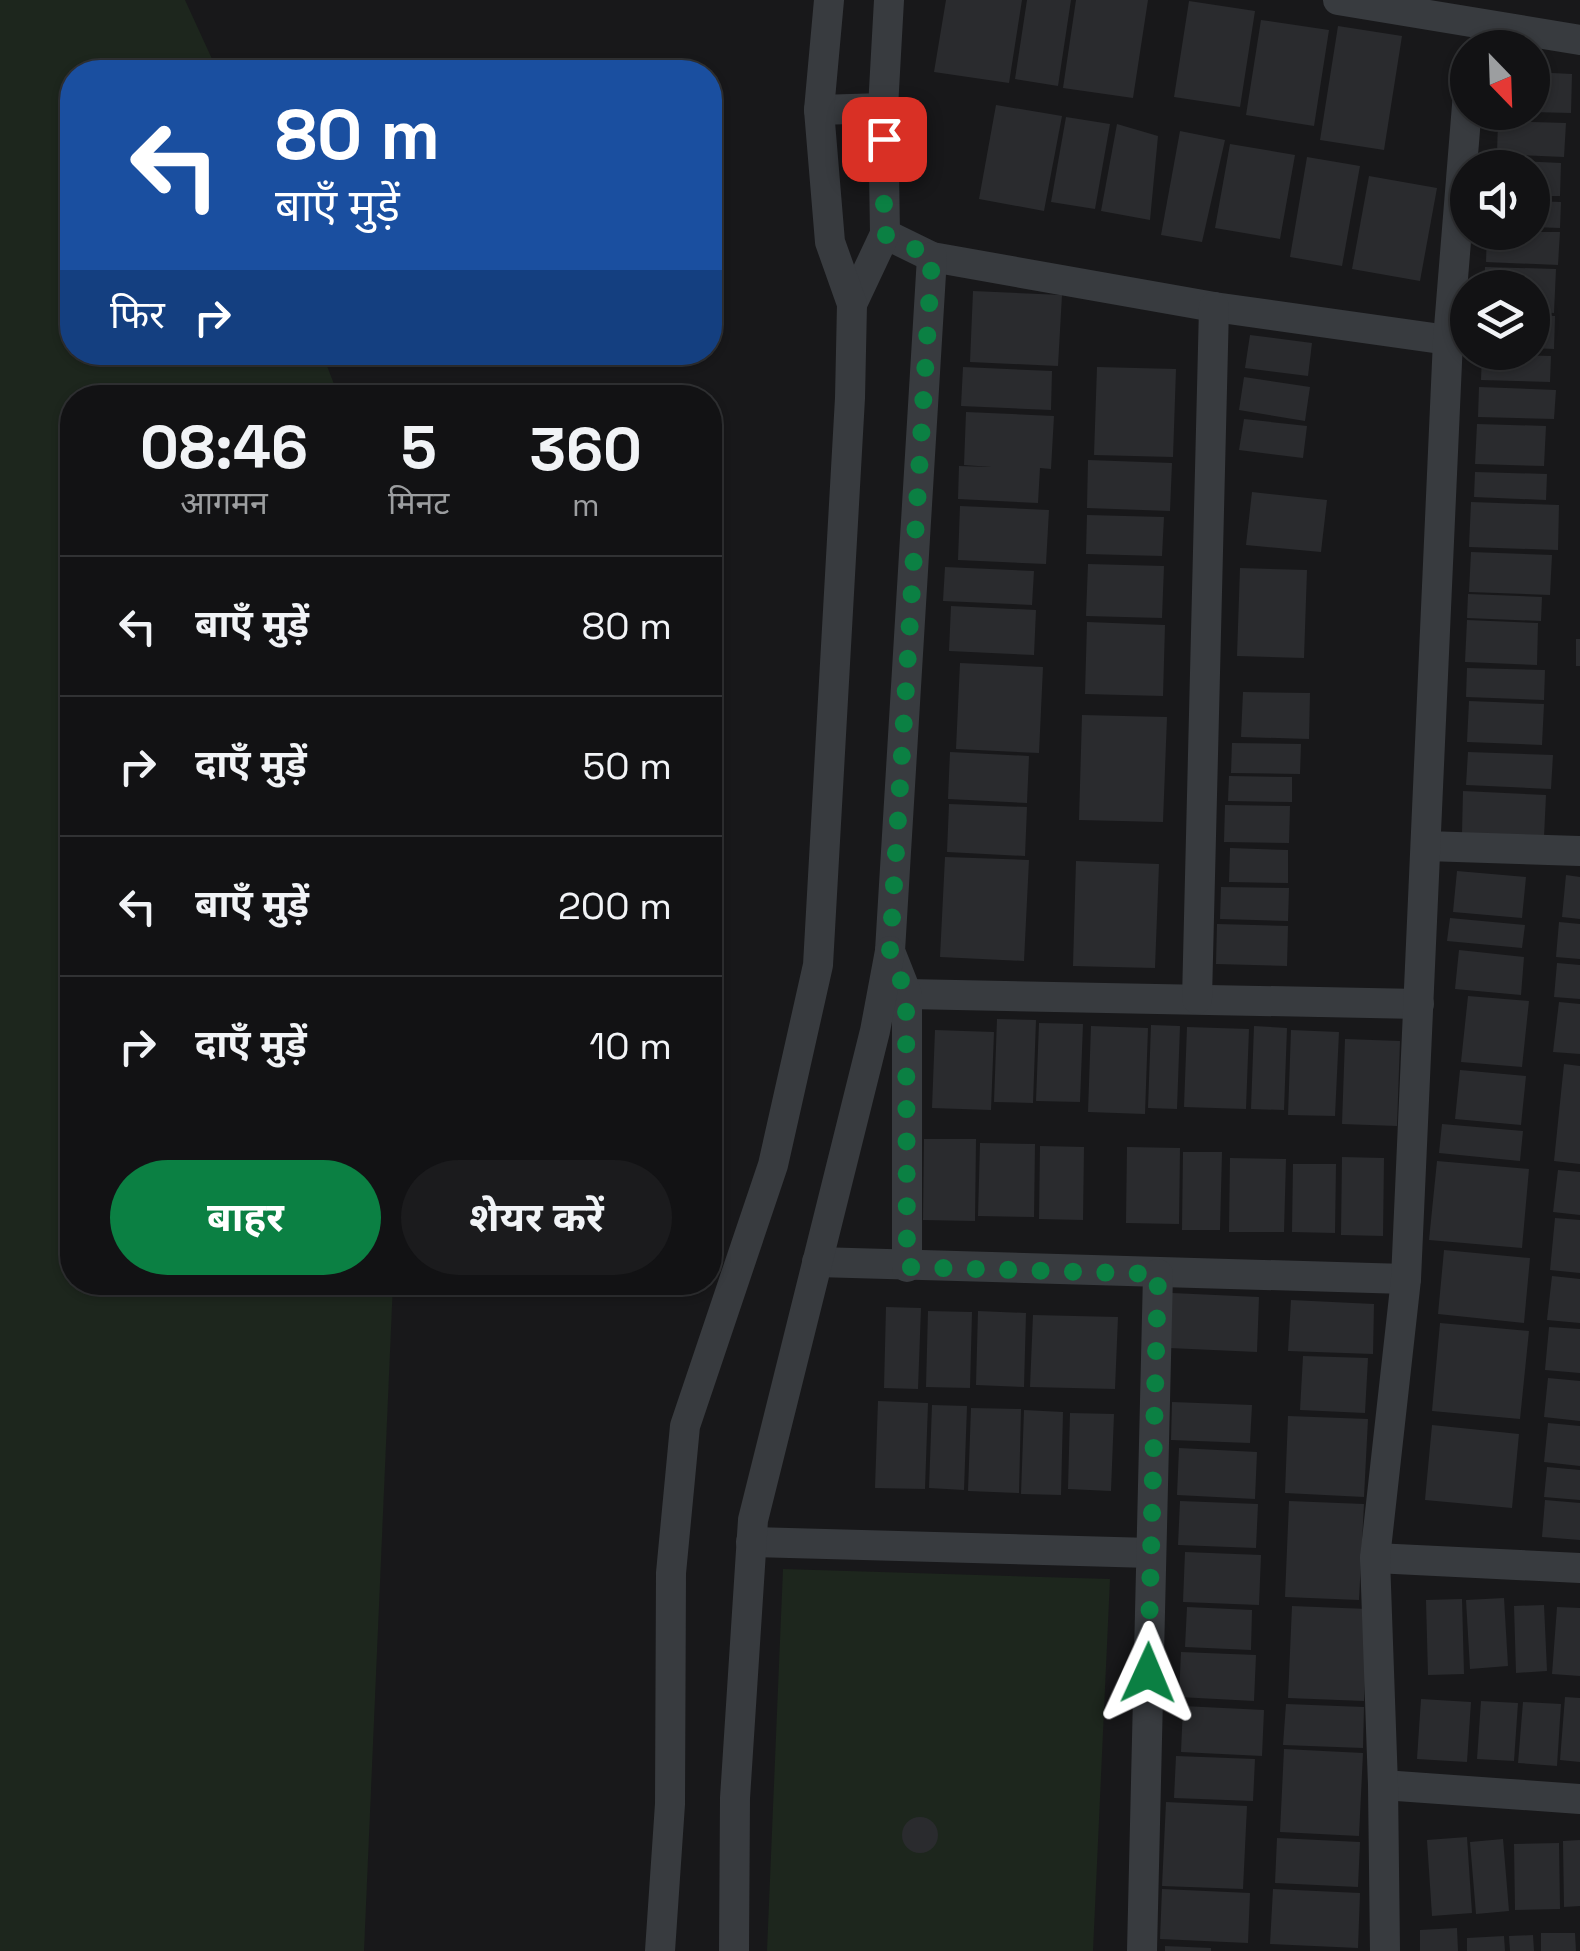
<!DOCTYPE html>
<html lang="hi">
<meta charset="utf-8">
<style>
:root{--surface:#121214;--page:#1b1b1d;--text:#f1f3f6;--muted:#9c9ea0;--line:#313234;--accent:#0b8043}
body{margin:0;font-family:"Space Grotesk","Noto Sans Devanagari",sans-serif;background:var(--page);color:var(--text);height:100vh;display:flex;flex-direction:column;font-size:38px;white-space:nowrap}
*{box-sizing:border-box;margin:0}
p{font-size:32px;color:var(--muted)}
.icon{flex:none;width:55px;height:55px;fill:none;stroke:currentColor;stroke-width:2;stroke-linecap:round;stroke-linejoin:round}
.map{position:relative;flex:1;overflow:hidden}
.panel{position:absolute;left:60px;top:385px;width:662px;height:910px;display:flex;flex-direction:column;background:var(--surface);border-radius:40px;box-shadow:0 2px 8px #0004,0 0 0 2px var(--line)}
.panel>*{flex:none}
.top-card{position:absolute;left:60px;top:60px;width:662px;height:305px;border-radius:40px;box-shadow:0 2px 8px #0004,0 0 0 2px var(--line);background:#1a4fa0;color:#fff;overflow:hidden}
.needle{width:65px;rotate:157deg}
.tools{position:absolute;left:1450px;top:30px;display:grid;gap:20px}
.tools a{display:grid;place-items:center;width:100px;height:100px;border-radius:50%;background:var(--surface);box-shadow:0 2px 8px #0004,0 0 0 2px var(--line);font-size:50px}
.pin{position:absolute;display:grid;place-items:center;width:85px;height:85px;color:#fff;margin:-42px;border-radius:20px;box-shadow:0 5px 15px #0006}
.me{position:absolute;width:110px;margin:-55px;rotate:1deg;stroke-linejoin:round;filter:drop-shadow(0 0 8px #0008)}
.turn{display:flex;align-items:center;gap:35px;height:210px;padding:0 50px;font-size:45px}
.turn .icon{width:130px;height:130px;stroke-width:2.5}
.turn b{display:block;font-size:70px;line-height:85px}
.then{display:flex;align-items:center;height:95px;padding:0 50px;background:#0003;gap:20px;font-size:38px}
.eta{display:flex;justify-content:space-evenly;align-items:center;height:170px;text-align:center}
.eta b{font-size:60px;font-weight:700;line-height:70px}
.cta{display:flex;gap:20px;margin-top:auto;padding:20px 50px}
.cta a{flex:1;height:115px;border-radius:60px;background:var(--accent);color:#fff;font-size:40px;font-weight:700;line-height:115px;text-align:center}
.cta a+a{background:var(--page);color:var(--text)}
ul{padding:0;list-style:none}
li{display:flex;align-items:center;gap:30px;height:140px;padding:0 50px;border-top:2px solid var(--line)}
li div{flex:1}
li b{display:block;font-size:38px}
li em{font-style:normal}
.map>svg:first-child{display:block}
.green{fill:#1d261d}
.building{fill:#2a2b2e}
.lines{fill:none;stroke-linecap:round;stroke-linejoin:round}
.street{stroke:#383b3f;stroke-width:30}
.route{stroke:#0b8043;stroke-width:18;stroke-dasharray:0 32.4}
</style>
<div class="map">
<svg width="1580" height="1951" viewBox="0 0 1580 1951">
<rect width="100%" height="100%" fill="#18181a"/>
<!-- green -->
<g class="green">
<path d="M0,0H185L218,72H72V352L322,353L339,397L72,398V1282L393,1283L364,1951H0Z"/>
<path d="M783,1569L1110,1579L1093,1951H767Z"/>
</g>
<!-- building -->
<g class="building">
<path d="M946,0H1022L1009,83L934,72Z"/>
<path d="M1027,0H1071L1058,86L1015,79Z"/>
<path d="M1076,0H1148L1133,98L1063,88Z"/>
<path d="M1189,1L1255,11L1240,107L1174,97Z"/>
<path d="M1261,20L1329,30L1314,126L1246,115Z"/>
<path d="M1338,26L1402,36L1384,150L1320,140Z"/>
<path d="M1532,72L1572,74L1571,113L1532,112Z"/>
<path d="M996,105L1062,116L1044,211L979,199Z"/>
<path d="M1066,117L1110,124L1095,209L1051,202Z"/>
<path d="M1498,121L1566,123L1564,157L1497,154Z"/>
<path d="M1117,124L1158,136L1150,220L1101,211Z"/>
<path d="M1180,131L1225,140L1202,242L1161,235Z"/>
<path d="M1230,144L1295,155L1280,239L1215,228Z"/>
<path d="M1307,157L1360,166L1342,266L1290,257Z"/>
<path d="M1497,160L1561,163L1560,196H1532V168H1497Z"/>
<path d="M1369,176L1437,188L1420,281L1352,269Z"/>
<path d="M1532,201L1561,202L1560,228L1532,227Z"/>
<path d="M1487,232H1560L1558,265L1486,262Z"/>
<path d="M1485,267L1556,269L1554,313L1532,312V288H1484Z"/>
<path d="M973,291L1062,295L1058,366L970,362Z"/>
<path d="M1532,315L1555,316L1554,349L1532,348Z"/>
<path d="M1250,335L1312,343L1308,376L1245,368Z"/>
<path d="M1482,354L1551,356L1550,382L1481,380Z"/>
<path d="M963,367L1052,371L1051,410L961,406Z"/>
<path d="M1097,367L1176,369L1173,457L1094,455Z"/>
<path d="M1244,377L1310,387L1305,421L1239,410Z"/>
<path d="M1479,387L1556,390L1554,419L1478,417Z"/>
<path d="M966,412L1054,416L1051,469L1040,468L1038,503L958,499L959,466L991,467L964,465Z"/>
<path d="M1244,419L1307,426L1303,458L1239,450Z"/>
<path d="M1477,424L1546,426L1544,466L1475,464Z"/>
<path d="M1088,460L1172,463L1170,511L1087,508Z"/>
<path d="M1475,472L1547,474L1546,500L1474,497Z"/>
<path d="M1252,492L1327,500L1321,552L1246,545Z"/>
<path d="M1471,502L1559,505L1558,550L1469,547Z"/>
<path d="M960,506L1049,510L1046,564L958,560Z"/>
<path d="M1087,515L1164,517L1162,556L1086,554Z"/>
<path d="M1471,552L1552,555L1550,595L1469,592Z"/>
<path d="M1088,564L1164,566L1162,618L1086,616Z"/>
<path d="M945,567L1034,571L1032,605L943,601Z"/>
<path d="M1240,568L1307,570L1304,658L1237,656Z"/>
<path d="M1468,594L1542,597L1541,621L1467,618Z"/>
<path d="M951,606L1036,610L1034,655L949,651Z"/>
<path d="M1467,620L1538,623L1537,665L1465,662Z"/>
<path d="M1087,622L1165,625L1163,696L1085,694Z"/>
<rect x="1576" y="639" width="4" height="27"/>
<path d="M960,663L1043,667L1039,753L956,749Z"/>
<path d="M1467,668L1545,670L1544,700L1466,697Z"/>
<path d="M1243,692L1310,693L1309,739L1241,737Z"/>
<path d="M1469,701L1544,704L1542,745L1467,742Z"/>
<path d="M1082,715L1167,717L1163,822L1079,820Z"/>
<path d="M1232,743L1301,744L1300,774L1231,773Z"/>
<path d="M950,752L1029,756L1027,803L948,799Z"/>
<path d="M1468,752L1553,755L1551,789L1466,785Z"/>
<path d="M1229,776L1292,777V802L1228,801Z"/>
<path d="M1463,791L1546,795L1544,837L1462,834Z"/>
<path d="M949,804L1027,807L1025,856L947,852Z"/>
<path d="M1225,805L1290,806L1289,843L1224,842Z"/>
<path d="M1230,848L1288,850V883L1229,882Z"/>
<path d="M945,857L1029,860L1024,961L940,957Z"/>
<path d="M1076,861L1159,864L1155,968L1073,966Z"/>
<path d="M1457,871L1526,877L1522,918L1453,912Z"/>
<path d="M1566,875L1580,877V919L1562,917Z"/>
<path d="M1221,887L1289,888L1288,921L1220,919Z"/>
<path d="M1450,918L1525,925L1522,948L1447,941Z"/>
<path d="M1559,922L1580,924V959L1556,957Z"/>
<path d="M1217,924L1288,926L1287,966L1216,964Z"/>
<path d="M1459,950L1524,957L1521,995L1455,989Z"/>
<path d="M1557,963L1580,965V999L1554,997Z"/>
<path d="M1468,996L1529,1001L1522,1067L1461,1062Z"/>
<path d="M1559,1002L1580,1004V1054L1553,1052Z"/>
<path d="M997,1019L1036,1020L1033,1103L994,1102Z"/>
<path d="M1039,1023L1083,1024L1080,1102L1036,1101Z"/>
<path d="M1151,1025L1180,1026L1177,1109L1148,1108Z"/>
<path d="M1091,1026L1148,1028L1145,1114L1088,1112Z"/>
<path d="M1254,1026L1287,1028L1284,1110L1251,1109Z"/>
<path d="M1187,1027L1249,1029L1246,1109L1184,1107Z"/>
<path d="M935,1030L994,1032L991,1110L932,1108Z"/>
<path d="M1291,1030L1339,1032L1335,1116L1288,1115Z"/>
<path d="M1345,1039L1400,1041L1397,1126L1342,1124Z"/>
<path d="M1564,1064L1580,1066V1164L1554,1161Z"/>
<path d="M1460,1070L1526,1076L1521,1125L1455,1119Z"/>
<path d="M1442,1124L1523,1131L1520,1161L1439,1153Z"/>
<path d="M924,1139H976L975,1221L923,1220Z"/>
<path d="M980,1143L1035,1144L1034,1217L978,1216Z"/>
<path d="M1040,1146L1084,1147L1083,1220L1039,1219Z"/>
<path d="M1127,1147L1180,1148L1179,1224L1126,1223Z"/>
<path d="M1183,1152H1222L1220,1230H1182Z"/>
<path d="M1342,1157L1384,1158L1383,1236L1341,1235Z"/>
<path d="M1230,1158L1286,1159L1284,1232H1229Z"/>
<path d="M1437,1161L1529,1169L1522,1248L1429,1240Z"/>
<path d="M1293,1164H1336L1335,1233L1292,1232Z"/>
<path d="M1558,1170L1580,1172V1215L1553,1212Z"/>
<path d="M1555,1218L1580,1220V1273L1550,1270Z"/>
<path d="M1444,1250L1530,1258L1524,1323L1438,1314Z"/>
<path d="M1552,1276L1580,1279V1323L1547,1320Z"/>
<path d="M1172,1293L1259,1297L1257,1352L1169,1348Z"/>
<path d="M1291,1300L1374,1304L1373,1354L1288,1351Z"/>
<path d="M886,1307L921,1308L918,1389L884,1388Z"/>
<path d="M928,1311L972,1312L970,1388L926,1387Z"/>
<path d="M978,1311L1026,1313L1024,1387L976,1385Z"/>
<path d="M1033,1315L1118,1317L1115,1389L1030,1387Z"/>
<path d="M1440,1323L1529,1331L1520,1419L1432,1411Z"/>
<path d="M1549,1327L1580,1329V1373L1545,1370Z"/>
<path d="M1303,1356L1368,1358L1365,1413L1300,1410Z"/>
<path d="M1548,1378L1580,1381V1421L1544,1417Z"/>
<path d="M878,1401L928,1403L925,1489L875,1488Z"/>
<path d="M1172,1402L1252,1405L1250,1443L1171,1440Z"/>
<path d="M932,1405L967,1406L964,1490L929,1488Z"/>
<path d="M971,1408L1021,1409L1019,1493L968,1491Z"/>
<path d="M1024,1410L1063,1412L1061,1495L1021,1494Z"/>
<path d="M1070,1413L1114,1414L1111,1491L1068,1489Z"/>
<path d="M1288,1416L1368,1419L1364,1497L1285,1493Z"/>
<path d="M1548,1423L1580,1426V1466L1544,1462Z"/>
<path d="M1432,1425L1519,1434L1512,1508L1425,1500Z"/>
<path d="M1179,1448L1257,1452L1255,1499L1177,1495Z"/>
<path d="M1547,1467L1580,1470V1500L1544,1497Z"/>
<path d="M1545,1500L1580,1503V1540L1542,1537Z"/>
<path d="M1180,1501L1258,1504L1256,1548L1178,1545Z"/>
<path d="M1289,1501L1364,1504L1359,1600L1285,1597Z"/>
<path d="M1185,1552L1261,1555L1259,1605L1183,1602Z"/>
<path d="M1504,1598L1508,1666L1470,1669L1466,1600Z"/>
<path d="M1462,1599L1464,1674L1428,1675L1426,1600Z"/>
<path d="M1544,1605L1547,1671L1516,1673L1514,1606Z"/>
<path d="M1292,1606L1368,1609L1364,1701L1288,1698Z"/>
<path d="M1187,1607L1252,1610L1251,1650L1185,1647Z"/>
<path d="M1557,1607L1580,1608V1676L1552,1674Z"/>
<path d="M1181,1652L1256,1655L1254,1701L1179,1697Z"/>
<path d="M1565,1697L1580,1698V1762L1560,1760Z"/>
<path d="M1421,1699L1471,1702L1467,1762L1417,1759Z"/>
<path d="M1481,1701L1518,1703L1514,1761L1477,1759Z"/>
<path d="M1523,1702L1561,1704L1557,1766L1518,1763Z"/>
<path d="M1286,1704L1364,1707L1363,1748L1283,1745Z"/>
<path d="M1183,1706L1264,1710L1262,1756L1181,1752Z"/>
<path d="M1284,1749L1363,1753L1359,1836L1280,1832Z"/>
<path d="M1176,1756L1255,1759L1253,1801L1174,1798Z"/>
<path d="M1166,1802L1247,1806L1243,1889L1162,1886Z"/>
<circle cx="920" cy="1835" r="18"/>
<path d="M1467,1837L1472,1913L1432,1916L1427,1840Z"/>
<path d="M1277,1838L1360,1842L1358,1887L1275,1883Z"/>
<path d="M1503,1839L1509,1911L1476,1914L1470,1842Z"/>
<path d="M1580,1840V1906L1564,1907L1563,1841Z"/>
<path d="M1559,1843L1560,1909L1515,1910L1514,1844Z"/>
<path d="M1162,1889L1250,1893L1248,1943L1160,1939Z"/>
<path d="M1273,1889L1360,1893L1358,1948L1270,1944Z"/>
<path d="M1457,1928L1458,1951H1420V1930Z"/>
<path d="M1541,1933H1575L1576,1951H1541Z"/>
<path d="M1533,1935L1534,1951H1510L1509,1936Z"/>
<path d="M1504,1936L1505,1951H1467V1938Z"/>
<path d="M1165,1946L1211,1948V1951H1165Z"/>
</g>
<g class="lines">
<!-- street -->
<g class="street">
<path d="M1338,0L1580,40"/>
<path d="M819,110L883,108"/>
<path d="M885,234L932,257L1214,307L1448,340"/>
<path d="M852,304L885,234L883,108L889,0"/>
<path d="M1426,846L1580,851"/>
<path d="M907,994L1419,1004"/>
<path d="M1197,999L1214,307"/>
<path d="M817,1262L1406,1279"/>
<path d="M907,1267V994L890,951L932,257"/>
<path d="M751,1542L1151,1553"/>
<path d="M1375,1558L1580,1568"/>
<path d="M1383,1785L1580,1799"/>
<path d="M660,1951L670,1804L671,1573L685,1426L773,1165L818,965L850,398L852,304L830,242L819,110L829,0"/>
<path d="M734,1951L735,1798L753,1520L875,1031L890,951"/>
<path d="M1142,1951L1158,1274"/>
<path d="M1385,1951L1383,1785L1375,1558L1406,1279L1448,340L1468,93"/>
</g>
</g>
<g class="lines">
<!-- route -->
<path class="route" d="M884,139V234L932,257L890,951L906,994L907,1267L1158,1274L1148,1673"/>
</g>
</svg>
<div class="tools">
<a><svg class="needle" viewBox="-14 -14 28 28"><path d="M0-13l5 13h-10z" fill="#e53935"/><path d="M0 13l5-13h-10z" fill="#9c9ea0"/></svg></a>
<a><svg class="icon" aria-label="sound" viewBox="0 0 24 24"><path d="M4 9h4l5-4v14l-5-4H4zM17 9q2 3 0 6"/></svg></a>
<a><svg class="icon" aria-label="layers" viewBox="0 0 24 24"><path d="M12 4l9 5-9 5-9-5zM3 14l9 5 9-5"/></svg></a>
</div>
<div class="pin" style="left:884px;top:139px;background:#d93025"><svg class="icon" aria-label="arrive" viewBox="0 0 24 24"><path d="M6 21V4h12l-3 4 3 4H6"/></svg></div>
<svg class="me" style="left:1148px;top:1673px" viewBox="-20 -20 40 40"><path d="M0-17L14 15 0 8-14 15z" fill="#0b8043" stroke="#fff" stroke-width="4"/></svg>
<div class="top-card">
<div class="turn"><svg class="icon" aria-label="left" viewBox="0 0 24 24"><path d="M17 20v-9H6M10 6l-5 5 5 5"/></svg><div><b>80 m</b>बाएँ मुड़ें</div></div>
<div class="then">फिर<svg class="icon" aria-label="right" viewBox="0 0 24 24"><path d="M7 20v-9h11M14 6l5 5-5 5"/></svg></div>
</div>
<section class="panel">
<div class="eta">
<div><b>08:46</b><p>आगमन</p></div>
<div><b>5</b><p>मिनट</p></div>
<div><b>360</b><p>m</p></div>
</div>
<ul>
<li><svg class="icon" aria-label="left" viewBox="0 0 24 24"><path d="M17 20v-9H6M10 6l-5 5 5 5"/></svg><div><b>बाएँ मुड़ें</b></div><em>80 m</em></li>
<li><svg class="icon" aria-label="right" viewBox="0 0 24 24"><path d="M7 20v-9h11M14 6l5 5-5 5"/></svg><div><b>दाएँ मुड़ें</b></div><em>50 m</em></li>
<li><svg class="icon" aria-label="left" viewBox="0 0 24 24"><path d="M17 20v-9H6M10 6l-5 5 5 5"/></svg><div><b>बाएँ मुड़ें</b></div><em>200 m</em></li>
<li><svg class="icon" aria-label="right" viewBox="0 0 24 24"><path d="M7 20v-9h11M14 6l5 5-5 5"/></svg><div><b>दाएँ मुड़ें</b></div><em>10 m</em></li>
</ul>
<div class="cta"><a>बाहर</a><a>शेयर करें</a></div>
</section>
</div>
